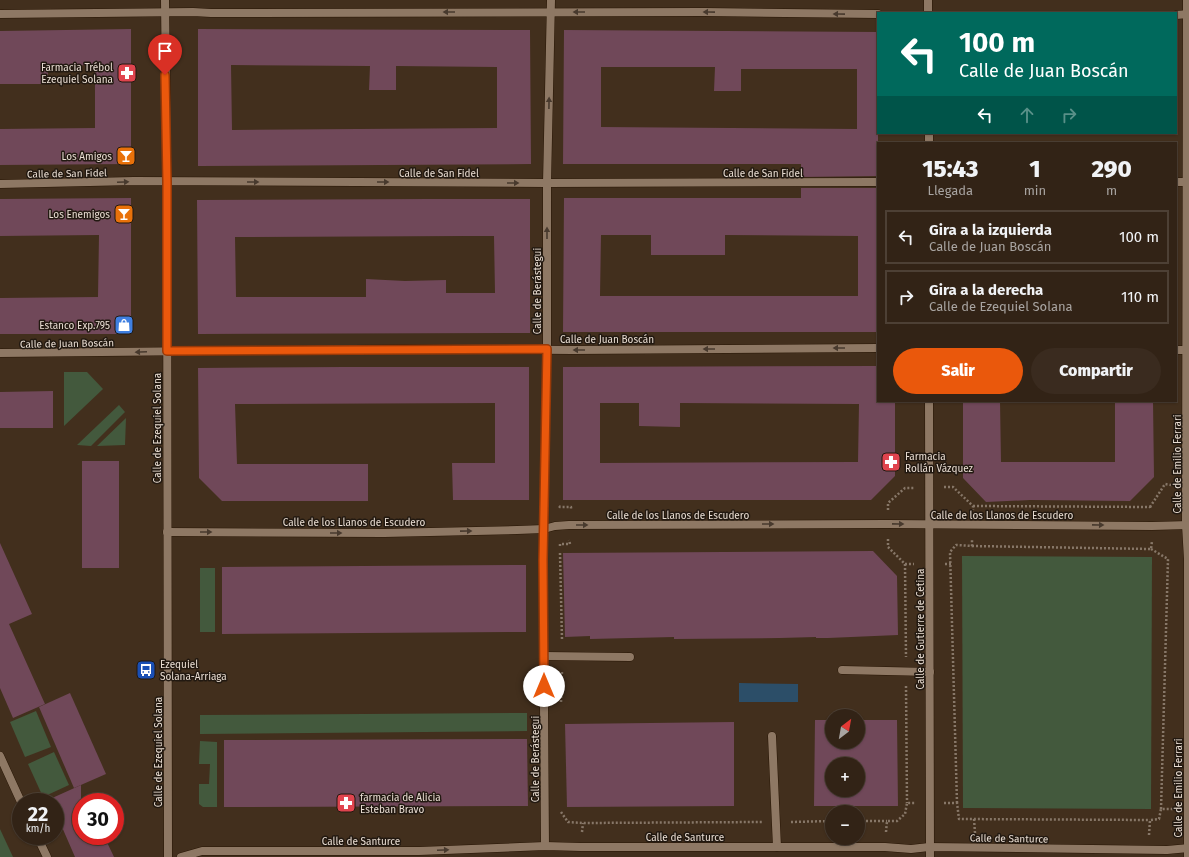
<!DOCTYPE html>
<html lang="es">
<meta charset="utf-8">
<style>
:root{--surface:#322316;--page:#3a2b1f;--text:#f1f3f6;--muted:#a8a4a1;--line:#4d4035;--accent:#ea580c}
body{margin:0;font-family:"Fira Sans",sans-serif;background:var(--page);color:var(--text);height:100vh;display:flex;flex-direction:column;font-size:15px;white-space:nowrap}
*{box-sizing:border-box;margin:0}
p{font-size:13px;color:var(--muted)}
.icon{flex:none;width:22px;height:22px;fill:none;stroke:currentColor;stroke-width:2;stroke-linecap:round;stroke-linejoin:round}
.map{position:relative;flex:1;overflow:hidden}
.sheet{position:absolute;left:877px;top:142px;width:300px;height:260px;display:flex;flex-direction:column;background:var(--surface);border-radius:0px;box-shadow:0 1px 3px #0004,0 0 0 1px var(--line)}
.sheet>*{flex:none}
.hud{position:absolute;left:877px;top:12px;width:300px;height:122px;border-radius:0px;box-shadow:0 1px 3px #0004,0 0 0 1px var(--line);background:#00695c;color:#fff;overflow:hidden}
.needle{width:26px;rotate:31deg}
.tools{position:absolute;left:825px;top:709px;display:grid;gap:8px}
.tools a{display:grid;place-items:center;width:40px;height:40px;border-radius:50%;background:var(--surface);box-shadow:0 1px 3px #0004,0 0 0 1px var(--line);font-size:20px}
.speed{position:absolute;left:12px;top:793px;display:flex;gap:8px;font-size:20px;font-weight:700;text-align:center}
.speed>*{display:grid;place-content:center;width:52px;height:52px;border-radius:50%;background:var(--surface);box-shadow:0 1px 3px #0004,0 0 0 1px var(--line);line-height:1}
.speed small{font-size:10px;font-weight:400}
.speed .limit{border:6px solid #d22;background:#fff;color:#111}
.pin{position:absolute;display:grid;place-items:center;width:34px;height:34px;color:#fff;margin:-41px -17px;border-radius:50% 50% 50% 0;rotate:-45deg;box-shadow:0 0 4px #0007}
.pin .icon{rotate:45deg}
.me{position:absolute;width:44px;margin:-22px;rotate:0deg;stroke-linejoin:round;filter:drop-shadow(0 0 3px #0008)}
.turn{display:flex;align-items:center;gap:14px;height:84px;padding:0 16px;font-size:18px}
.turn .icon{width:52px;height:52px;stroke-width:2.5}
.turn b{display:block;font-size:28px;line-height:34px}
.lanes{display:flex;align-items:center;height:38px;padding:0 16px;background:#0003;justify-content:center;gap:20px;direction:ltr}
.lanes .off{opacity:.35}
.eta{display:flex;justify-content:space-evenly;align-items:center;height:68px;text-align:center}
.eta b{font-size:24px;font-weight:800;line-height:28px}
.button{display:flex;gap:8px;margin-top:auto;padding:8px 16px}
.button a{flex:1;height:46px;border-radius:24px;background:var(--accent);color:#fff;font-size:16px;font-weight:800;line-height:46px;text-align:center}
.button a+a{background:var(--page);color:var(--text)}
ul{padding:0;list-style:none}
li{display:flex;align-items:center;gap:12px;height:54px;margin:0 8px 6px;padding:0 8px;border:2px solid var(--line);border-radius:0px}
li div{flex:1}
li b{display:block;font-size:15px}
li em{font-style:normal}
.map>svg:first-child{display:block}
.green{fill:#43593d}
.water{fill:#2c4e68}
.building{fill:#704859;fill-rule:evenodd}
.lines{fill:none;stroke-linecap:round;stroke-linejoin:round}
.lane-casing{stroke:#281605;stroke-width:9}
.street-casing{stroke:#281605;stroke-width:9}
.path{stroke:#877768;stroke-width:2.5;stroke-dasharray:2 2;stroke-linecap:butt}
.lane{stroke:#8e7864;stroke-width:8}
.street{stroke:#8e7864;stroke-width:8}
.oneway{fill:#483a2e}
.route-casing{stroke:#983908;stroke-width:10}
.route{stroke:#ea580c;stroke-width:7}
.labels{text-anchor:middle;stroke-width:3;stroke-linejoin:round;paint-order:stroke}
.poi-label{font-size:10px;fill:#eaded3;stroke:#221911;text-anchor:end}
.street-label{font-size:10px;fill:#eaded3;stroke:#221911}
</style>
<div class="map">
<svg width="1189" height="857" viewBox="0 0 1189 857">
<rect width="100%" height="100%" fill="#422f1d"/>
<!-- green -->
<g class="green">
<path d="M64,372H87L103,389L64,426Z"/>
<path d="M119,405L125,412L91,446L77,445Z"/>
<path d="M126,418L125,445L97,446Z"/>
<path d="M962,556L1152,557L1151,809L963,808Z"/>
<rect x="200" y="568" width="15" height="64"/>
<path d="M36,711L51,747L25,757L10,722Z"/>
<path d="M527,713V731L200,734V715Z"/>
<path d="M200,741L217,742V807H203L199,804V784H209L210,764H199Z"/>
<path d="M54,752L69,785L43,797L28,764Z"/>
<path d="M0,829L13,857H0Z"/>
</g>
<!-- water -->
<path class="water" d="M739,683L798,684V702H739Z"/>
<!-- building -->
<g class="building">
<path d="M131,29V164L0,165V129L95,128V65L48,66V84H0V31Z"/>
<path d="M198,29L530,30L531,164L198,166ZM231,65L370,66L369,90H396V66L497,67V128L232,130Z"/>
<path d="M564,30L878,32V176L801,177V164H563ZM601,67H715L714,91H741V69H857V129L601,127Z"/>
<path d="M801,188H878V332H563L564,198H801ZM601,235H651V255H725V235L858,236V296H600Z"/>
<path d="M131,198V334H0V298L98,297L99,235L0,236V199Z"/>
<path d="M430,199H530V333L198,334L197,200ZM464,236H494L495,293H446V280L405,281L366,279V297H236L235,237Z"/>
<path d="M878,366V401H895V476L871,500H563V367ZM600,403H639V426L680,427V403L859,404L858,462L600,463Z"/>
<path d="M345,367H529V500H453L452,463H495V403L235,404L237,464H368V501H222L199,478L198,368Z"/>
<path d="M53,391V428H0V392Z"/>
<path d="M963,401H1000L1001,462H1115V401H1153L1154,477L1130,501L1030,500L986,502L963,478Z"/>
<rect x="82" y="461" width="37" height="107"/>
<path d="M0,543L32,614L9,624L45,704L13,718L0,688Z"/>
<path d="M873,551L897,576L898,635L828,638H816V637L780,638L674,639V637L590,639V636L565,637L563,553Z"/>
<path d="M526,565V632L222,634V567Z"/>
<path d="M70,693L106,774L74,788L39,707Z"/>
<path d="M815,720H832V742H858V720H897L898,806H814ZM832,764H858V790H832Z"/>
<path d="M734,722V806L567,807L565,724Z"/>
<path d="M527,739L528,806L224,807V740Z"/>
<path d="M81,785V836H104L114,857H75L55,811V802H51L50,799Z"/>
</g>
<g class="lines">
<defs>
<g id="lane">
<path d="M544,656L630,657"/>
<path d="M842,670L930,672"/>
<path d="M772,736L777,847"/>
</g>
<g id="street">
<path d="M165,0L167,182L168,857"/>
<path d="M1187,0L1186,525L1188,559V857"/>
<path d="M928,13V0"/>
<path d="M0,14L193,12L211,13L704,12L878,14"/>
<path d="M1176,15L1189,14"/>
<path d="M929,133V143"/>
<path d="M1176,182H1189"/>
<path d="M0,184L134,181L547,183L878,182"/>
<path d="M1176,350H1189"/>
<path d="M0,353L405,349L573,350L878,348"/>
<path d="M929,401L930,857"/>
<path d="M167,532L384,533L517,530L544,529L555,526L569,525L887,524L1152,526L1189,525"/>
<path d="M0,756L21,802"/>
<path d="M37,836L47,857"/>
<path d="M545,846L543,560L547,349V183L551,0"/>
<path d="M181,857L202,851H419L545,846L581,847H885L911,849L929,847L1167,850L1189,848"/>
</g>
</defs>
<!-- lane casing -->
<use href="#lane" class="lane-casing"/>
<!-- street casing -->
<use href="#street" class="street-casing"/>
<!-- path -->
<g class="path">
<path d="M944,487H953L973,506V510"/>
<path d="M559,506L560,507H571V509"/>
<path d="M973,506L1150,507V510"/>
<path d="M1150,507L1165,484L1171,485"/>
<path d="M888,510V503L905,488H915"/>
<path d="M888,539V547L905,564H914"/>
<path d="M560,546V544H570L569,540"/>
<path d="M972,546L1151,549L1152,541"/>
<path d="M1151,549L1168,559"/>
<path d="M560,553L562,640"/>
<path d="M905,564L906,657"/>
<path d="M945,564H951"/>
<path d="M906,686L907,803"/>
<path d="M561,702L562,671"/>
<path d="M944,803H957L959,819L1150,820"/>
<path d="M957,803L950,552L956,545L972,546V539"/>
<path d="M1161,809L1168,559"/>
<path d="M561,812L568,822L583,823L762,822"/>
<path d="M974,819L975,833"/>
<path d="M858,821H887"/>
<path d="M791,822L832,821"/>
<path d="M582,832L583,823"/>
<path d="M886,832L887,821H897L905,814L907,803H915"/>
<path d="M1149,835L1150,820L1159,819L1161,809H1174"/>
</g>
<!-- lane -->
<use href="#lane" class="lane"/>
<!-- street -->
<use href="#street" class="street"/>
</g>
<!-- one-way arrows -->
<defs><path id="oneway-solid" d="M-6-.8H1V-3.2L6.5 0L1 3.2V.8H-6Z"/></defs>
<g class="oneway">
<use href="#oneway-solid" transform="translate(449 12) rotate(180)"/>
<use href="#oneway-solid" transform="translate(579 12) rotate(180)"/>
<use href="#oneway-solid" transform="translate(709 12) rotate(-179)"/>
<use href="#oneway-solid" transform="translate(839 14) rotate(-179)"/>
<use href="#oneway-solid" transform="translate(549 103) rotate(-89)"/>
<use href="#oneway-solid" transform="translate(123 182) rotate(-3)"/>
<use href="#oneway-solid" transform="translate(253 182)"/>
<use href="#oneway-solid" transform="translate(383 182)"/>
<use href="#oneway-solid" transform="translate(513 183)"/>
<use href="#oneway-solid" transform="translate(547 233) rotate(-90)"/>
<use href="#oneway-solid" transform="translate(839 348) rotate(180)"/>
<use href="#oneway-solid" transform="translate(709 349) rotate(180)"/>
<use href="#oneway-solid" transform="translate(579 350) rotate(180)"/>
<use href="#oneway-solid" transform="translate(141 352) rotate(178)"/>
<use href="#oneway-solid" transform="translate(768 524)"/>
<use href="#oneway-solid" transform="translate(898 524) rotate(1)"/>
<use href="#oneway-solid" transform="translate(582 525)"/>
<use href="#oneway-solid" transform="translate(1098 525) rotate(1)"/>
<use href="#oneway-solid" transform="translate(466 531) rotate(-1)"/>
<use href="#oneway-solid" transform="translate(206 532)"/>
<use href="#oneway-solid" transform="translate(336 533)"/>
<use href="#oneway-solid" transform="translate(443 850) rotate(-2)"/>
</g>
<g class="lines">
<defs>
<path id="route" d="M165,75L167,182V351L547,349L543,560L544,686"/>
</defs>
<!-- route casing -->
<use href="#route" class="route-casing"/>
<!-- route -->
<use href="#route" class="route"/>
</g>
<!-- icons -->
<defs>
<symbol id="pharmacy-square" viewBox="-11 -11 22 22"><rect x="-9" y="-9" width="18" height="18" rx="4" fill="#e0444e" stroke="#221911"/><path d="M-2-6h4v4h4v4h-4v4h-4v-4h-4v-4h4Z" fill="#fff"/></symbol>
<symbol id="bar-square" viewBox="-11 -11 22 22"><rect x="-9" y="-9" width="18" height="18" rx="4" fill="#e8710a" stroke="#221911"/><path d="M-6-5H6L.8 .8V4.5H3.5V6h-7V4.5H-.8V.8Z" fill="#fff"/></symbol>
<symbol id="shop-square" viewBox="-11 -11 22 22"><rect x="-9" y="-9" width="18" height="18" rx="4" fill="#3f7fe0" stroke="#221911"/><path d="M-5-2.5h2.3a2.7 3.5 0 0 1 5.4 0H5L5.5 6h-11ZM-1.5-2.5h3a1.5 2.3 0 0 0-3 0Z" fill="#fff"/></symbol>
<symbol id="bus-square" viewBox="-11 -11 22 22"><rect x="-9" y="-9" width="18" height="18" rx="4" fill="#1a4fb4" stroke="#221911"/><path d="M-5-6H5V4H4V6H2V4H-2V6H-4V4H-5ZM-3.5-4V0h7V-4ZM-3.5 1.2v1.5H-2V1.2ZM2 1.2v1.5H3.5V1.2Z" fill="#fff"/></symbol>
</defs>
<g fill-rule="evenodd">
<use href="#pharmacy-square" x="116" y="62" width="22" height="22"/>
<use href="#bar-square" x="115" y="145" width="22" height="22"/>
<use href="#bar-square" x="113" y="203" width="22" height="22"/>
<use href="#shop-square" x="113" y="314" width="22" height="22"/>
<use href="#pharmacy-square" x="880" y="451" width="22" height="22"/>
<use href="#bus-square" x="135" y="659" width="22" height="22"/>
<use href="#pharmacy-square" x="335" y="792" width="22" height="22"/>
</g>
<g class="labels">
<!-- poi labels -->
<g class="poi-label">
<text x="113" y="71">Farmacia Trébol<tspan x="113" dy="12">Ezequiel Solana</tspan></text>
<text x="112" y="160">Los Amigos</text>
<text x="110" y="218">Los Enemigos</text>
<text x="110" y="329">Estanco Exp.795</text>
<text x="905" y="460" text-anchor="start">Farmacia<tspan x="905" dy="12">Rollán Vázquez</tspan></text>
<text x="160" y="668" text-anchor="start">Ezequiel<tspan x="160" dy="12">Solana-Arriaga</tspan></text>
<text x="360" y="801" text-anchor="start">farmacia de Alicia<tspan x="360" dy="12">Esteban Bravo</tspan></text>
</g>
<!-- street labels -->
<g class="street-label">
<text transform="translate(67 173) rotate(-1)" y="4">Calle de San Fidel</text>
<text x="439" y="177">Calle de San Fidel</text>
<text x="763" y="177">Calle de San Fidel</text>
<text transform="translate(537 291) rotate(-90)" y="4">Calle de Berástegui</text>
<text x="607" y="343">Calle de Juan Boscán</text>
<text transform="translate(67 343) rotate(-1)" y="4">Calle de Juan Boscán</text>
<text transform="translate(157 428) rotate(-90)" y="4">Calle de Ezequiel Solana</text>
<text transform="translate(1177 464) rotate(-90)" y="4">Calle de Emilio Ferrari</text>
<text x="678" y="519">Calle de los Llanos de Escudero</text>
<text x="1002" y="519">Calle de los Llanos de Escudero</text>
<text x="354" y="526">Calle de los Llanos de Escudero</text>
<text transform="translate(920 629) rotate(-90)" y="4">Calle de Gutierre de Cetina</text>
<text transform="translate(158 752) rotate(-90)" y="4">Calle de Ezequiel Solana</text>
<text transform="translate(535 759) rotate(-90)" y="4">Calle de Berástegui</text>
<text transform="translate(1178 788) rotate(-90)" y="4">Calle de Emilio Ferrari</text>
<text x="685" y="841">Calle de Santurce</text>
<text transform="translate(1009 838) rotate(1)" y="4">Calle de Santurce</text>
<text x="361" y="845">Calle de Santurce</text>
</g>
</g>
</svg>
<div class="tools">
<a><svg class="needle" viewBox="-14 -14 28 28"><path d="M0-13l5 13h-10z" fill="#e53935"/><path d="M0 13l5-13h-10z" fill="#a8a4a1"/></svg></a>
<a>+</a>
<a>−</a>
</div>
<div class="speed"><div>22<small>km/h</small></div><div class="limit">30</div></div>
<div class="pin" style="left:165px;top:75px;background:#d93025"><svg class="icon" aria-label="arrive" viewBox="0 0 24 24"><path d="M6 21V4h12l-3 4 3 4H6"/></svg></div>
<svg class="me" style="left:544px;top:686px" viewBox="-20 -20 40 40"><circle r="19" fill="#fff"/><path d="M0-13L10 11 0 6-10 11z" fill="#ea580c"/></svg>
<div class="hud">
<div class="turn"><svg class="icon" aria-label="left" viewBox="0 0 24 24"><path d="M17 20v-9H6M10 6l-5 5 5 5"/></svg><div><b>100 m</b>Calle de Juan Boscán</div></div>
<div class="lanes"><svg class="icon" aria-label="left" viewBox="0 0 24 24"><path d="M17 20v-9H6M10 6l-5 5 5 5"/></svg><svg class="icon off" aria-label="ahead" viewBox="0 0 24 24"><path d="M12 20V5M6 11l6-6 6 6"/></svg><svg class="icon off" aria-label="right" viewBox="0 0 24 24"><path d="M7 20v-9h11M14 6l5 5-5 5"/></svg></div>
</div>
<section class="sheet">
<div class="eta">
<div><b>15:43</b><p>Llegada</p></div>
<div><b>1</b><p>min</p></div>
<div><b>290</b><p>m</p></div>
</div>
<ul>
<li><svg class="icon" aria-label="left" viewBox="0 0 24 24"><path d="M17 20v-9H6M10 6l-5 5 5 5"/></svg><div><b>Gira a la izquierda</b><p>Calle de Juan Boscán</p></div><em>100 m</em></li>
<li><svg class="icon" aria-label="right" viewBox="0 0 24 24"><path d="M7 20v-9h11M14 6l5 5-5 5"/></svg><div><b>Gira a la derecha</b><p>Calle de Ezequiel Solana</p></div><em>110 m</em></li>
</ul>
<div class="button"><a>Salir</a><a>Compartir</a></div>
</section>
</div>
